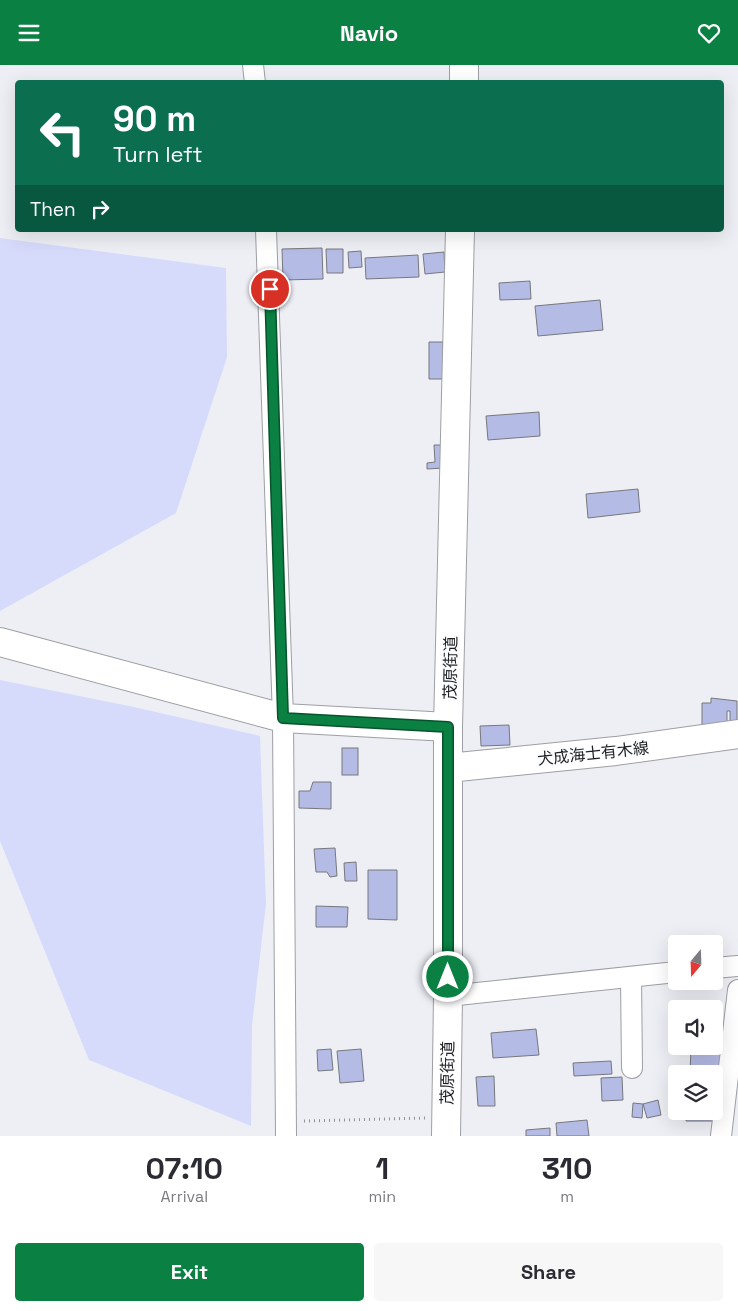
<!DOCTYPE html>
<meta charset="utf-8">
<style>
:root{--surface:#fff;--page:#f7f7f7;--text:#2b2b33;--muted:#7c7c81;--accent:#0b8043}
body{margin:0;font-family:"Space Grotesk","Noto Sans JP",sans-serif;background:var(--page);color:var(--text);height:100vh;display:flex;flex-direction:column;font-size:19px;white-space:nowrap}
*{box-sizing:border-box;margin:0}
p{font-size:16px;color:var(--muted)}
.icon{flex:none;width:28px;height:28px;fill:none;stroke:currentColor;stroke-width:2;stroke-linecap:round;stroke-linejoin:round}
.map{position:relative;height:1071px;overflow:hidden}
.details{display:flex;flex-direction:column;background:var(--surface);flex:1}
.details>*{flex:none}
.hud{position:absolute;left:15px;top:15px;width:709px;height:152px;border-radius:5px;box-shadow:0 5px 20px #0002;background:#0b6e4f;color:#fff;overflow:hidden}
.needle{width:32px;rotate:199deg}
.tools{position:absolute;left:668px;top:870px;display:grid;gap:10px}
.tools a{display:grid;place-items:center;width:55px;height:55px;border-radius:5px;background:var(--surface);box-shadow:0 5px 20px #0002;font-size:25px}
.pin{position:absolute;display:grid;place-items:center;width:42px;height:42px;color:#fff;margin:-21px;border:2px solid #fff;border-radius:50%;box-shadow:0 1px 5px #0007}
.me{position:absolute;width:55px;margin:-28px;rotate:0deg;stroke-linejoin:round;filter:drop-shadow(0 0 4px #0008)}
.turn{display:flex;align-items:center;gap:18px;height:105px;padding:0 15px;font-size:22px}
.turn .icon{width:65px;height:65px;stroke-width:2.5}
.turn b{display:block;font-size:35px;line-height:42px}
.then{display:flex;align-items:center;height:48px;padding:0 15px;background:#0003;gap:10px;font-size:19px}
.eta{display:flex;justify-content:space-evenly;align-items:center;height:85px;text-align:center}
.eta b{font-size:30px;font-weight:700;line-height:35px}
.action{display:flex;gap:10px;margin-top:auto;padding:10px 15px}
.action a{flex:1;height:58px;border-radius:5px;background:var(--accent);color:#fff;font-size:20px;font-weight:700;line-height:58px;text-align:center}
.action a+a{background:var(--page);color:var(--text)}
header{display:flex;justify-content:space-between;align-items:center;height:65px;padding:0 15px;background:var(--accent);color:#fff;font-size:22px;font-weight:700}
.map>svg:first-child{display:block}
.green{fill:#d6dbfc}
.building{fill:#b4bbe5;stroke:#77787d}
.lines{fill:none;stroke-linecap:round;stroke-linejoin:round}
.street-casing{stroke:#9e9fa4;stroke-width:22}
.secondary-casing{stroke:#9e9fa4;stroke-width:30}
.primary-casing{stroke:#9e9fa4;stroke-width:30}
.path{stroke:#8e8f93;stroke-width:3;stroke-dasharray:1 4;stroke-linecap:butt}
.street{stroke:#fff;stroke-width:20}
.secondary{stroke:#fff;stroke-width:28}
.primary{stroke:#fff;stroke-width:28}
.route-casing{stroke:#07532c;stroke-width:12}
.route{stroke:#0b8043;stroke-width:9}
.labels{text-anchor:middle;stroke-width:4;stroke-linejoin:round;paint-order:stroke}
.street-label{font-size:16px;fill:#1e1f21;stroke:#fcfdff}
</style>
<header><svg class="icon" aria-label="menu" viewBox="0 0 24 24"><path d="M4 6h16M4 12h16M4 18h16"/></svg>Navio<svg class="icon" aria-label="heart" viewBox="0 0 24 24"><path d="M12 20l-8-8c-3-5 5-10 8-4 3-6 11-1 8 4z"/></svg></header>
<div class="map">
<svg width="738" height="1071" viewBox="0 0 738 1071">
<rect width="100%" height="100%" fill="#eeeff5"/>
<!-- green -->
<g class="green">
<path d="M0,173L226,203L227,292L176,448L0,546Z"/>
<path d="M0,615L134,642L260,671L266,839L252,960L251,1061L89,995L0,776Z"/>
</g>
<!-- building -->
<g class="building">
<path d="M322,183L323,214L283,215L282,184Z"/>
<path d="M326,184H343V208H327Z"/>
<path d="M361,186L362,202L349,203L348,187Z"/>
<path d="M444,187L445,207L425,209L423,189Z"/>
<path d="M418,190L419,212L366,214L365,193Z"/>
<path d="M530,216L531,234L500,235L499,218Z"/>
<path d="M600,235L603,265L538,271L535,241Z"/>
<path d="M429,277H443L444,314H429Z"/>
<path d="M539,347L540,371L488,375L486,351Z"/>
<path d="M434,380H444V403L427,404V398L435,397Z"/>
<path d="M638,424L640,447L588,453L586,429Z"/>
<path d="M711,633L737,636V656L730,657V646H727V658L702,660V638H711Z"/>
<path d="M509,660L510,680L481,681L480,661Z"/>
<rect x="342" y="683" width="16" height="27"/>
<path d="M313,717H331V744L299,743V726H310Z"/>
<path d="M335,783L337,811L330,812L327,807H316L314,784Z"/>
<path d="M356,797L357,816H345L344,798Z"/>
<path d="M368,805H397V855L368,854Z"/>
<path d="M316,841L348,842L347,862H316Z"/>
<path d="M536,964L539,990L493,993L491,968Z"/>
<path d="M691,983L724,985L721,1034L714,1033V1009H690Z"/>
<path d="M331,984L333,1005L318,1006L317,985Z"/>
<path d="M361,984L364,1016L340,1018L337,986Z"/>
<path d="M611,996L612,1009L574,1011L573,998Z"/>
<path d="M494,1011L495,1041H478L476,1012Z"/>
<path d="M622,1012L623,1035L602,1036L601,1013Z"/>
<path d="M658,1035L661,1050L647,1053L643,1039Z"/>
<path d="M633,1038L643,1039L642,1053L632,1052Z"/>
<path d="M714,1038H720V1056H686L687,1046H714Z"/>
<path d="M587,1055L589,1071H557L556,1058Z"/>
<path d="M550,1063V1071H526V1065Z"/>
</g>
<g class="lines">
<defs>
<g id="street">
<path d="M253,0L255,18"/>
<path d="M266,165L283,653L286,1071"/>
<path d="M714,903L738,901"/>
<path d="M631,912L632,1003"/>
<path d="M448,931L676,907"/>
<path d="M721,1071L738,925"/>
</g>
<g id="secondary">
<path d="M0,577L283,653L448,662"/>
<path d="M448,703L616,686L738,669"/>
</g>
<g id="primary">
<path d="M464,18V0"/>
<path d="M446,1071L448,931V662L460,165"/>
</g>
</defs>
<!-- street casing -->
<use href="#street" class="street-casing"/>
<!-- secondary casing -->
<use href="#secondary" class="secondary-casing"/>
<!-- primary casing -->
<use href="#primary" class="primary-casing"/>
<!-- path -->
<path class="path" d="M304,1056L425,1053"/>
<!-- street -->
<use href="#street" class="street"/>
<!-- secondary -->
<use href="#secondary" class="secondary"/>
<!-- primary -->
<use href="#primary" class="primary"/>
</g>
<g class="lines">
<defs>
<path id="route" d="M270,224L283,653L448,662V912"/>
</defs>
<!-- route casing -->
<use href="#route" class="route-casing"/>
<!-- route -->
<use href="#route" class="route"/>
</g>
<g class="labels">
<!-- street labels -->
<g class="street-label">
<text transform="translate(450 603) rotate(-89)" y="6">茂原街道</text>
<text transform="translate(593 688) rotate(-6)" y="6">犬成海士有木線</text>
<text transform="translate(447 1008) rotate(-89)" y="6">茂原街道</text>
</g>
</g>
</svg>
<div class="tools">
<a><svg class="needle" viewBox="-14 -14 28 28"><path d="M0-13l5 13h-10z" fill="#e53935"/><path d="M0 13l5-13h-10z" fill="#7c7c81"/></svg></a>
<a><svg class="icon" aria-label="sound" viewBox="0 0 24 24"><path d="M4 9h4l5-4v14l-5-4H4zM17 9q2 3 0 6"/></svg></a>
<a><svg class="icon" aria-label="layers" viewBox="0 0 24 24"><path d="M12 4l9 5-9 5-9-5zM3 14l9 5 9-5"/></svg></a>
</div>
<div class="pin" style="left:270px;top:224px;background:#d93025"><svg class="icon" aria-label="arrive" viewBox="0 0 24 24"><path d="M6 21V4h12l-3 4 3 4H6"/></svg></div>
<svg class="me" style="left:448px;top:912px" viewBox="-20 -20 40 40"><circle r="17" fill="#0b8043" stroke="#fff" stroke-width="3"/><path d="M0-11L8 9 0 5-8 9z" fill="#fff"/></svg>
<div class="hud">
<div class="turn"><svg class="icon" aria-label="left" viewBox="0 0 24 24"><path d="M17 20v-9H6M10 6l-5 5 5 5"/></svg><div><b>90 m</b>Turn left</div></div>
<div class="then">Then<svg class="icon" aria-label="right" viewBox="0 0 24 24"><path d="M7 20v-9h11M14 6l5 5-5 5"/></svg></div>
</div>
</div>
<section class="details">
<div class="eta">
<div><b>07:10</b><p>Arrival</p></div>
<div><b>1</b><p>min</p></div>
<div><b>310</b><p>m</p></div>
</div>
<div class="action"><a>Exit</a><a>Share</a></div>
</section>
